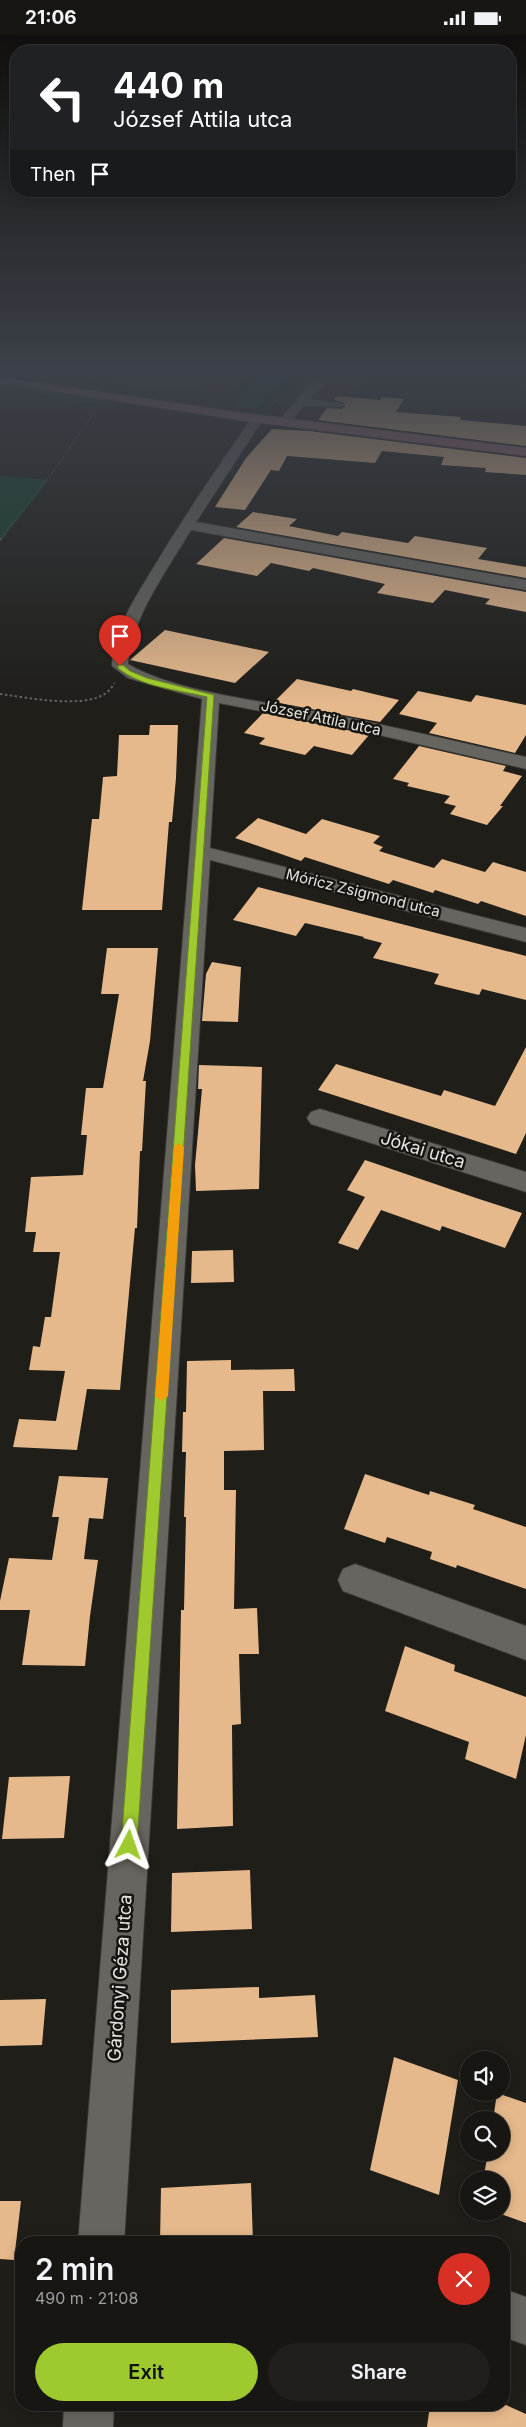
<!DOCTYPE html>
<meta charset="utf-8">
<style>
:root{--surface:#171613;--page:#201f1c;--text:#f1f3f6;--muted:#9e9fa0;--line:#363533;--accent:#9eca2f}
body{margin:0;font-family:Inter,sans-serif;background:var(--page);color:var(--text);height:100vh;display:flex;flex-direction:column;font-size:19px;white-space:nowrap}
*{box-sizing:border-box;margin:0}
p{font-size:16px;color:var(--muted)}
.icon{flex:none;width:28px;height:28px;fill:none;stroke:currentColor;stroke-width:2;stroke-linecap:round;stroke-linejoin:round}
.map{position:relative;flex:1;overflow:hidden}
.side{position:absolute;left:15px;top:2201px;width:495px;height:175px;display:flex;flex-direction:column;background:var(--surface);border-radius:20px;box-shadow:0 2px 12px #0003,0 0 0 1px var(--line)}
.side>*{flex:none}
.banner{position:absolute;left:10px;top:10px;width:506px;height:152px;border-radius:20px;box-shadow:0 2px 12px #0003,0 0 0 1px var(--line);background:#202124;color:#fff;overflow:hidden}
.buttons{position:absolute;left:460px;top:2016px;display:grid;gap:10px}
.buttons a{display:grid;place-items:center;width:50px;height:50px;border-radius:50%;background:var(--surface);box-shadow:0 2px 12px #0003,0 0 0 1px var(--line);font-size:25px}
.pin{position:absolute;display:grid;place-items:center;width:42px;height:42px;color:#fff;margin:-51px -21px;border-radius:50% 50% 50% 0;rotate:-45deg;box-shadow:0 0 5px #0007}
.pin .icon{rotate:45deg}
.me{position:absolute;width:55px;margin:-28px;rotate:4deg;stroke-linejoin:round;filter:drop-shadow(0 0 4px #0008)}
.turn{display:flex;align-items:center;gap:18px;height:105px;padding:0 20px;font-size:22px}
.turn .icon{width:65px;height:65px;stroke-width:2.5}
.turn b{display:block;font-size:35px;line-height:42px}
.then{display:flex;align-items:center;height:48px;padding:0 20px;background:#0003;gap:10px;font-size:19px}
.round{display:grid;place-items:center;flex:none;width:52px;height:52px;border-radius:26px;background:var(--page)}
.overview{display:flex;align-items:center;justify-content:space-between;height:85px;padding:0 20px}
h1{font-size:30px;font-weight:600;line-height:38px}
.action{display:flex;gap:10px;margin-top:auto;padding:10px 20px}
.action a{flex:1;height:58px;border-radius:30px;background:var(--accent);color:#111;font-size:20px;font-weight:600;line-height:58px;text-align:center}
.action a+a{background:var(--page);color:var(--text)}
.status{display:flex;justify-content:space-between;align-items:center;height:35px;padding:0 25px;background:var(--surface);direction:ltr}
.status svg{height:14px;fill:currentColor}
.map>svg:first-child{display:block}
.industrial{fill:#32201b}
.green{fill:#14402d}
.building{fill:#e6b98c}
.lines{fill:none;stroke-linecap:round;stroke-linejoin:round}
.minor-casing{stroke:#393835;stroke-width:2}
.major-casing{stroke:#393835;stroke-width:2}
.path-far1{stroke:#63635e;stroke-width:1;stroke-dasharray:2 2;stroke-linecap:butt}
.path{stroke:#63635e;stroke-width:2;stroke-dasharray:2.5 2.5;stroke-linecap:butt}
.minor{fill:#66655f;fill-rule:evenodd}
.major{fill:#a36675;fill-rule:evenodd}
.route{fill:#9eca2f;stroke:#67831f}
.slow{fill:#f59e0b}
.labels{text-anchor:middle;stroke-width:5;stroke-linejoin:round;paint-order:stroke}
.far-street-label{font-size:15px;fill:#e4e4e0;stroke:#161510}
.street-label{font-size:18px;fill:#e4e4e0;stroke:#161510}
</style>
<div class="status"><b>21:06</b><svg viewBox="0 0 49 12"><path d="M0 12V9h3v3zM5 12V6h3v6zM10 12V3h3v9zM15 12V0h3v12zM26 1h20v11H26zM47 4h2v5h-2z"/></svg></div>
<div class="map">
<svg width="526" height="2392" viewBox="0 0 526 2392">
<rect width="100%" height="100%" fill="#1f1e19"/>
<!-- industrial -->
<g class="industrial">
<path d="M0,335H64L50,347L0,339Z"/>
<path d="M103,335H251L230,360L90,345Z"/>
<path d="M313,335H392L390,339L370,337L334,385L301,381L306,374L326,376L323,372L282,369Z"/>
</g>
<!-- green -->
<g class="green">
<path d="M261,335H293L257,374L233,372Z"/>
<path d="M0,347L115,366C89,372 67,365 42,358C29,355 14,353 0,350Z"/>
<path d="M0,441L49,445L0,507Z"/>
</g>
<!-- building -->
<g class="building">
<path d="M337,361L380,365L382,362L404,364L396,377L461,382L460,385L526,391V411L318,385L327,373L342,374L345,371L343,367L334,365Z"/>
<path d="M272,394L309,396L526,423V440L485,437L486,433L441,430L444,422L382,416L375,428L287,421L279,436L271,435L245,475L215,472L246,423Z"/>
<path d="M253,477L297,484L289,491L338,501L342,497L408,508L415,501L487,513L478,524L526,532V543L236,492Z"/>
<path d="M224,503L526,557V577L485,569L490,564L445,555L433,568L377,558L385,549L313,533L309,536L271,528L257,541L196,529Z"/>
<path d="M165,595L269,617L235,648L130,625Z"/>
<path d="M297,644L351,656L353,654L399,665L380,687L274,667Z"/>
<path d="M418,656L471,667L476,660L526,670V700L515,718L429,698L437,688L399,679Z"/>
<path d="M263,678L357,697L369,700L352,720L314,711L305,720L259,709L265,703L244,698Z"/>
<path d="M150,690H178L176,743L172,787H169L162,875H82L92,784H99L103,742L117,741L119,700H149Z"/>
<path d="M419,711L506,731L503,736L522,741L500,771H503L487,790L450,779L456,771L444,768L450,761L407,751L409,748L393,744Z"/>
<path d="M258,783L306,799L322,784L380,801L373,808L383,812L379,816L434,833L442,824L485,837L493,827L526,837V881L481,866L478,869L435,855L433,858L393,845L389,849L305,822L301,826L235,803Z"/>
<path d="M258,852L526,921V965L482,954L479,960L434,949L439,939L373,923L382,908L363,903L364,902L305,888L296,901L233,885Z"/>
<path d="M107,913H158L150,1006L143,1046H146L142,1116H140L137,1193H135L120,1355L87,1354L77,1415L13,1412L19,1384L56,1386L65,1336L29,1335L33,1311L40,1312L45,1282H51L60,1217H33L36,1197H25L31,1142L83,1140L87,1100H81L86,1053H103L119,959H101Z"/>
<path d="M212,927L241,932L238,987L202,986L206,939Z"/>
<path d="M526,1012V1098L516,1119L318,1055L336,1029L441,1061L444,1055L495,1071Z"/>
<path d="M199,1030L262,1032L259,1154L196,1156L195,1130L202,1054H198Z"/>
<path d="M365,1125L476,1163L522,1178L505,1213L442,1191L440,1196L381,1175L358,1215L338,1208L365,1162L347,1155Z"/>
<path d="M233,1215L234,1247L191,1248L192,1216Z"/>
<path d="M231,1325V1335L294,1334L295,1356H263L264,1415L224,1416V1455H236L234,1574L257,1573L259,1619H239L241,1689L232,1690L233,1791L177,1794L181,1575H184L186,1482H184L186,1417H182L183,1377H186L187,1326Z"/>
<path d="M365,1439L429,1460L430,1456L475,1470L473,1474L526,1492V1554L457,1530L456,1533L430,1524L432,1517L387,1502L385,1508L344,1494Z"/>
<path d="M59,1441L108,1443L103,1484L89,1483L84,1524L98,1525L90,1581L85,1631L22,1630L30,1575H0V1566L9,1523L52,1525L59,1482H52Z"/>
<path d="M405,1611L455,1630L454,1636L526,1662V1700L516,1744L465,1724L469,1707L385,1676Z"/>
<path d="M70,1741L64,1803L2,1804L9,1742Z"/>
<path d="M250,1835L252,1894L171,1897L172,1838Z"/>
<path d="M259,1952V1963L315,1960L318,2002L171,2008V1955Z"/>
<path d="M46,1964L42,2010L0,2011V1965Z"/>
<path d="M394,2022L458,2045L439,2160L370,2135Z"/>
<path d="M497,2058L526,2068V2188L498,2178H501V2145H483L488,2118H501V2085H493Z"/>
<path d="M251,2148L253,2208H160L161,2153Z"/>
<path d="M0,2166H21L14,2225L0,2224Z"/>
<path d="M430,2370H506L526,2379V2392H427Z"/>
</g>
<g class="lines">
<defs>
<g id="minor">
<path d="M323,335H335L310,364L342,368L344,370L342,372L304,371L288,390H280L278,387L280,384Z"/>
<path d="M257,380L263,384L196,487L526,545V555L191,495C169,532 130,585 128,629C175,657 264,666 319,677C388,690 457,707 526,722V734L357,695L219,668L210,813L526,893V907L210,825L124,2208H78L202,664L128,643L112,631C113,594 138,558 157,527C186,478 219,431 251,384Z"/>
<path d="M320,1074L526,1137V1157L311,1089L307,1083L311,1077Z"/>
<path d="M355,1529L526,1591V1625L343,1556L338,1545L343,1534Z"/>
<path d="M504,2254L526,2262V2310L504,2302Z"/>
<path d="M64,2370H114L113,2392H63Z"/>
</g>
<path id="major" d="M0,342L251,379L526,413V421L251,387L0,348Z"/>
</defs>
<!-- minor casing -->
<use href="#minor" class="minor-casing"/>
<!-- major casing -->
<use href="#major" class="major-casing"/>
<!-- path-far1 -->
<g class="path-far1">
<path d="M152,352L173,335"/>
<path d="M272,369L281,359"/>
<path d="M2,502L52,438L96,375"/>
</g>
<!-- path -->
<g class="path">
<path d="M0,505L3,501"/>
<path d="M0,659C26,662 102,679 114,648"/>
</g>
<!-- minor -->
<use href="#minor" class="minor"/>
<!-- major -->
<use href="#major" class="major"/>
</g>
<!-- sky -->
<linearGradient id="sky" x2="0" y2="1"><stop stop-color="#11100e"/><stop offset="0.5" stop-color="#3c4149"/><stop offset="1" stop-color="#3c4149" stop-opacity="0"/></linearGradient>
<rect width="526" height="670" fill="url(#sky)"/>
<!-- route -->
<path class="route" d="M118,630H123L130,636L147,643L214,660L137,1810L135,1816L129,1818L124,1816L121,1810L207,662C179,655 140,652 118,633Z"/>
<!-- slow -->
<path class="slow" d="M179,1108L184,1112L168,1361L161,1366L155,1361L174,1112Z"/>
<g class="labels">
<!-- far-street labels -->
<g class="far-street-label">
<text transform="translate(321 683) rotate(12)" y="5">József Attila utca</text>
<text transform="translate(363 858) rotate(14)" y="5">Móricz Zsigmond utca</text>
</g>
<!-- street labels -->
<g class="street-label">
<text transform="translate(423 1115) rotate(17)" y="6">Jókai utca</text>
<text transform="translate(120 1943) rotate(-86)" y="6">Gárdonyi Géza utca</text>
</g>
</g>
</svg>
<div class="buttons">
<a><svg class="icon" aria-label="sound" viewBox="0 0 24 24"><path d="M4 9h4l5-4v14l-5-4H4zM17 9q2 3 0 6"/></svg></a>
<a><svg class="icon" aria-label="search" viewBox="0 0 24 24"><circle cx="10" cy="10" r="6"/><path d="M15 15l6 6"/></svg></a>
<a><svg class="icon" aria-label="layers" viewBox="0 0 24 24"><path d="M12 4l9 5-9 5-9-5zM3 14l9 5 9-5"/></svg></a>
</div>
<div class="pin" style="left:120px;top:631px;background:#d93025"><svg class="icon" aria-label="arrive" viewBox="0 0 24 24"><path d="M6 21V4h12l-3 4 3 4H6"/></svg></div>
<svg class="me" style="left:129px;top:1810px" viewBox="-20 -20 40 40"><path d="M0-17L14 15 0 8-14 15z" fill="#9eca2f" stroke="#fff" stroke-width="4"/></svg>
<div class="banner">
<div class="turn"><svg class="icon" aria-label="left" viewBox="0 0 24 24"><path d="M17 20v-9H6M10 6l-5 5 5 5"/></svg><div><b>440 m</b>József Attila utca</div></div>
<div class="then">Then<svg class="icon" aria-label="arrive" viewBox="0 0 24 24"><path d="M6 21V4h12l-3 4 3 4H6"/></svg></div>
</div>
<section class="side">
<div class="overview"><div><h1>2 min</h1><p>490 m · 21:08</p></div><a class="round" style="background:#d93025;color:#fff"><svg class="icon" aria-label="close" viewBox="0 0 24 24"><path d="M6 6l12 12M18 6L6 18"/></svg></a></div>
<div class="action"><a>Exit</a><a>Share</a></div>
</section>
</div>
